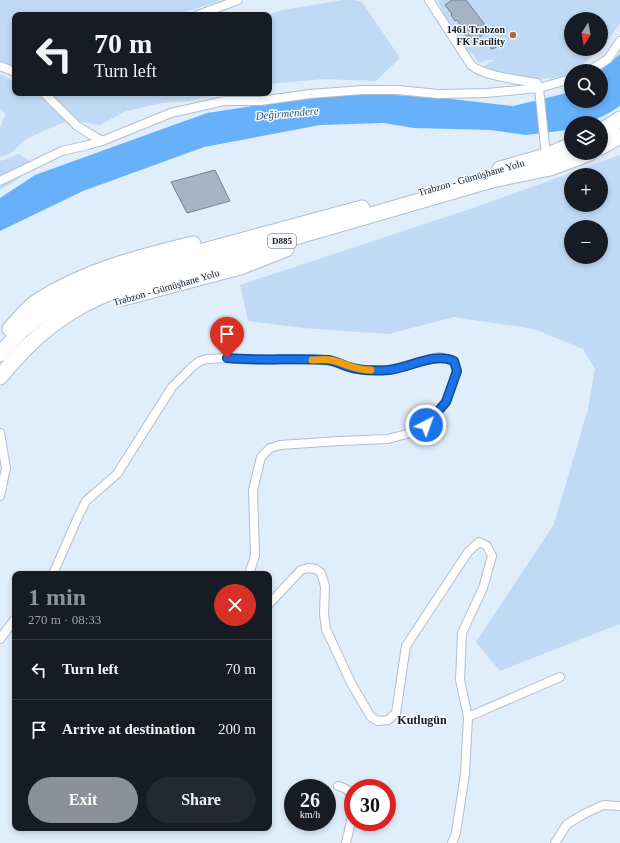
<!DOCTYPE html>
<meta charset="utf-8">
<style>
:root{--surface:#171b24;--page:#242831;--text:#f1f3f6;--muted:#9ea1a6;--line:#363941;--accent:#8c9099}
body{margin:0;font-family:"Times New Roman",serif;background:var(--page);color:var(--text);height:100vh;display:flex;flex-direction:column;font-size:15px;white-space:nowrap}
*{box-sizing:border-box;margin:0}
p{font-size:13px;color:var(--muted)}
.icon{flex:none;width:22px;height:22px;fill:none;stroke:currentColor;stroke-width:2;stroke-linecap:round;stroke-linejoin:round}
.map{position:relative;flex:1;overflow:hidden}
.sheet{position:absolute;left:12px;top:571px;width:260px;height:260px;display:flex;flex-direction:column;background:var(--surface);border-radius:8px;box-shadow:0 2px 6px #0003}
.sheet>*{flex:none}
.hud{position:absolute;left:12px;top:12px;width:260px;height:84px;border-radius:8px;box-shadow:0 2px 6px #0003;background:#171b24;color:var(--text);overflow:hidden}
.needle{width:26px;rotate:191deg}
.buttons{position:absolute;left:564px;top:12px;display:grid;gap:8px}
.buttons a{display:grid;place-items:center;width:44px;height:44px;border-radius:50%;background:var(--surface);box-shadow:0 2px 6px #0003;font-size:20px}
.speed{position:absolute;left:284px;top:779px;display:flex;gap:8px;font-size:20px;font-weight:700;text-align:center}
.speed>*{display:grid;place-content:center;width:52px;height:52px;border-radius:50%;background:var(--surface);box-shadow:0 2px 6px #0003;line-height:1}
.speed small{font-size:10px;font-weight:400}
.speed .limit{border:6px solid #d22;background:#fff;color:#111}
.pin{position:absolute;display:grid;place-items:center;width:34px;height:34px;color:#fff;margin:-41px -17px;border-radius:50% 50% 50% 0;rotate:-45deg;box-shadow:0 0 4px #0007}
.pin .icon{rotate:45deg}
.me{position:absolute;width:44px;margin:-22px;rotate:41deg;stroke-linejoin:round;filter:drop-shadow(0 0 3px #0008)}
.turn{display:flex;align-items:center;gap:14px;height:84px;padding:0 16px;font-size:18px}
.turn .icon{width:52px;height:52px;stroke-width:2.5}
.turn b{display:block;font-size:28px;line-height:34px}
.round{display:grid;place-items:center;flex:none;width:42px;height:42px;border-radius:21px;background:var(--page)}
.overview{display:flex;align-items:center;justify-content:space-between;height:68px;padding:0 16px}
h1{font-size:24px;font-weight:800;line-height:30px;color:var(--accent)}
.primary-button{display:flex;gap:8px;margin-top:auto;padding:8px 16px}
.primary-button a{flex:1;height:46px;border-radius:24px;background:var(--accent);color:#fff;font-size:16px;font-weight:800;line-height:46px;text-align:center}
.primary-button a+a{background:var(--page);color:var(--text)}
ul{padding:0;list-style:none}
li{display:flex;align-items:center;gap:12px;height:60px;padding:0 16px;border-top:1px solid var(--line)}
li div{flex:1}
li b{display:block;font-size:15px}
li em{font-style:normal}
.map>svg:first-child{display:block}
.green{fill:#c0daf6;fill-rule:evenodd}
.water{fill:#67b1fa}
.building{fill:#a4b4c4;stroke:#738292}
.lines{fill:none;stroke-linecap:round;stroke-linejoin:round}
.street-casing{stroke:#afbfd0;stroke-width:10}
.highway-casing{stroke:#afbfd0;stroke-width:17}
.street{stroke:#fff;stroke-width:8}
.highway{stroke:#fff;stroke-width:15}
.route-casing{stroke:#114b97;stroke-width:10}
.route{stroke:#1a73e8;stroke-width:7}
.slow{stroke:#f59e0b;stroke-width:7}
.poi-dot{fill:#ac6a36;stroke:#f6f9fd;stroke-width:1.5}
.labels{text-anchor:middle;stroke-width:3;stroke-linejoin:round;paint-order:stroke}
.shield{fill:#f6f9fd;stroke:#575c62;stroke-width:1}
.shield-label{font-size:9px;font-weight:bold;fill:#13191f}
.poi-label{font-size:10px;font-weight:bold;fill:#13191f;stroke:#f6f9fd;text-anchor:end}
.street-label{font-size:10px;fill:#13191f;stroke:#f6f9fd}
.water-label{font-size:11px;font-style:italic;fill:#245887;stroke:#f6f9fd}
.quarter-label{font-size:12px;font-weight:bold;fill:#13191f;stroke:#f6f9fd}
</style>
<div class="map">
<svg width="620" height="843" viewBox="0 0 620 843">
<rect width="100%" height="100%" fill="#e0edfb"/>
<!-- green -->
<g class="green">
<path d="M0,0H222L176,15H15V70L1,62L0,59Z"/>
<path d="M342,0H355L362,2L400,58L376,81L323,79L269,84L268,15L282,10Z"/>
<path d="M437,0H620V24L601,48V19H571V49H600L583,64L582,70L571,71V74C540,84 517,76 487,71L483,66L495,60H488L479,63L473,54L467,53L461,46Z"/>
<path d="M0,74L15,82V93H36L66,121L26,139L10,154L0,157V127L6,114L0,109Z"/>
<path d="M49,93H224L189,101L162,103L126,111L100,125L81,122L60,104Z"/>
<path d="M19,154L31,162L18,179L0,190V161Z"/>
<path d="M620,155V624L500,671L476,642L554,524L588,409L595,369L583,349L534,329L454,317L388,334L303,328L248,321L240,285L476,207ZM571,175H601V205H571ZM571,227H601V257H571Z"/>
</g>
<!-- water -->
<path class="water" d="M620,54V106C603,117 592,123 571,123V129L568,130L526,135L490,130L414,128L384,123L320,125L204,147L83,191L0,231V198L35,175L207,113L345,92L443,98L513,106L571,92V101H601V71H600Z"/>
<!-- building -->
<g class="building">
<path d="M452,0H466L489,30L474,41L469,35L467,37L462,31L464,30L457,20L455,21L451,15L452,14L445,5Z"/>
<path d="M490,40L496,43L497,46L495,48L491,49Z"/>
<path d="M215,170L230,201L187,213L171,182Z"/>
</g>
<g class="lines">
<defs>
<g id="street">
<path d="M429,0L471,65C483,76 520,80 537,83L539,88L546,156"/>
<path d="M198,15L238,0"/>
<path d="M0,66L15,72"/>
<path d="M589,71L608,59L620,41"/>
<path d="M44,93L77,126L102,141L171,113L224,101H260L310,94L362,90H398L438,94L487,93L539,88L571,79"/>
<path d="M0,181L62,151L88,145L102,141"/>
<path d="M0,433L6,468L0,496"/>
<path d="M53,574L78,517L86,501L117,474L172,387L193,366L200,361L207,359L227,358L247,360L310,359L331,361L349,367L364,370H389L439,357L454,361L457,371L446,402L426,425L414,432L388,439L340,441L280,445L270,448L261,457L253,490L255,556L249,574"/>
<path d="M269,604L301,570L308,568L316,569L321,573L325,586L324,614L326,629L351,683L371,717L378,721L388,720L396,713L406,646L468,552L479,542L487,546L492,556L483,588L462,633L460,680L468,717L465,774L456,833L452,843"/>
<path d="M0,639L15,619"/>
<path d="M468,717L560,677"/>
<path d="M338,786L344,788L353,794"/>
<path d="M346,843L353,813"/>
<path d="M555,843L567,824L584,814L603,805L620,806"/>
</g>
<g id="highway">
<path d="M601,131L620,119"/>
<path d="M601,147L620,136"/>
<path d="M500,169L546,156L571,145"/>
<path d="M123,298L240,267L286,249"/>
<path d="M10,329C18,320 27,308 38,301C85,271 139,257 193,244"/>
<path d="M0,354L22,330L42,314L83,291L185,256L362,208"/>
<path d="M0,377C24,348 49,323 83,305C94,299 107,294 119,288L492,180L550,168L590,153"/>
</g>
</defs>
<!-- street casing -->
<use href="#street" class="street-casing"/>
<!-- highway casing -->
<use href="#highway" class="highway-casing"/>
<!-- street -->
<use href="#street" class="street"/>
<!-- highway -->
<use href="#highway" class="highway"/>
</g>
<g class="lines">
<defs>
<path id="route" d="M227,358C261,361 295,358 328,360C336,361 342,365 349,367C361,371 376,371 389,370C410,368 433,352 454,361L457,371L446,402L426,425"/>
</defs>
<!-- route casing -->
<use href="#route" class="route-casing"/>
<!-- route -->
<use href="#route" class="route"/>
<!-- slow -->
<path class="slow" d="M312,360C318,360 325,359 331,360C345,363 354,370 371,370"/>
</g>
<!-- markers -->
<circle class="poi-dot" cx="513" cy="35" r="4"/>
<g class="labels">
<!-- shield labels -->
<rect class="shield" x="268" y="234" width="28" height="14" rx="3"/>
<g class="shield-label">
<text x="282" y="244">D885</text>
</g>
<!-- poi labels -->
<g class="poi-label">
<text x="505" y="33">1461 Trabzon<tspan x="505" dy="12">FK Facility</tspan></text>
</g>
<!-- street labels -->
<g class="street-label">
<text transform="translate(471 177) rotate(-16)" y="4">Trabzon - Gümüşhane Yolu</text>
<text transform="translate(166 287) rotate(-16)" y="4">Trabzon - Gümüşhane Yolu</text>
</g>
<!-- water labels -->
<g class="water-label">
<text transform="translate(287 113) rotate(-5)" y="4">Değirmendere</text>
</g>
<!-- quarter labels -->
<g class="quarter-label">
<text x="422" y="724">Kutlugün</text>
</g>
</g>
</svg>
<div class="buttons">
<a><svg class="needle" viewBox="-14 -14 28 28"><path d="M0-13l5 13h-10z" fill="#e53935"/><path d="M0 13l5-13h-10z" fill="#9ea1a6"/></svg></a>
<a><svg class="icon" aria-label="search" viewBox="0 0 24 24"><circle cx="10" cy="10" r="6"/><path d="M15 15l6 6"/></svg></a>
<a><svg class="icon" aria-label="layers" viewBox="0 0 24 24"><path d="M12 4l9 5-9 5-9-5zM3 14l9 5 9-5"/></svg></a>
<a>+</a>
<a>−</a>
</div>
<div class="speed"><div>26<small>km/h</small></div><div class="limit">30</div></div>
<div class="pin" style="left:227px;top:358px;background:#d93025"><svg class="icon" aria-label="arrive" viewBox="0 0 24 24"><path d="M6 21V4h12l-3 4 3 4H6"/></svg></div>
<svg class="me" style="left:426px;top:425px" viewBox="-20 -20 40 40"><circle r="17" fill="#1a73e8" stroke="#fff" stroke-width="3"/><path d="M0-11L8 9 0 5-8 9z" fill="#fff"/></svg>
<div class="hud">
<div class="turn"><svg class="icon" aria-label="left" viewBox="0 0 24 24"><path d="M17 20v-9H6M10 6l-5 5 5 5"/></svg><div><b>70 m</b>Turn left</div></div>
</div>
<section class="sheet">
<div class="overview"><div><h1>1 min</h1><p>270 m · 08:33</p></div><a class="round" style="background:#d93025;color:#fff"><svg class="icon" aria-label="close" viewBox="0 0 24 24"><path d="M6 6l12 12M18 6L6 18"/></svg></a></div>
<ul>
<li><svg class="icon" aria-label="left" viewBox="0 0 24 24"><path d="M17 20v-9H6M10 6l-5 5 5 5"/></svg><div><b>Turn left</b></div><em>70 m</em></li>
<li><svg class="icon" aria-label="arrive" viewBox="0 0 24 24"><path d="M6 21V4h12l-3 4 3 4H6"/></svg><div><b>Arrive at destination</b></div><em>200 m</em></li>
</ul>
<div class="primary-button"><a>Exit</a><a>Share</a></div>
</section>
</div>
